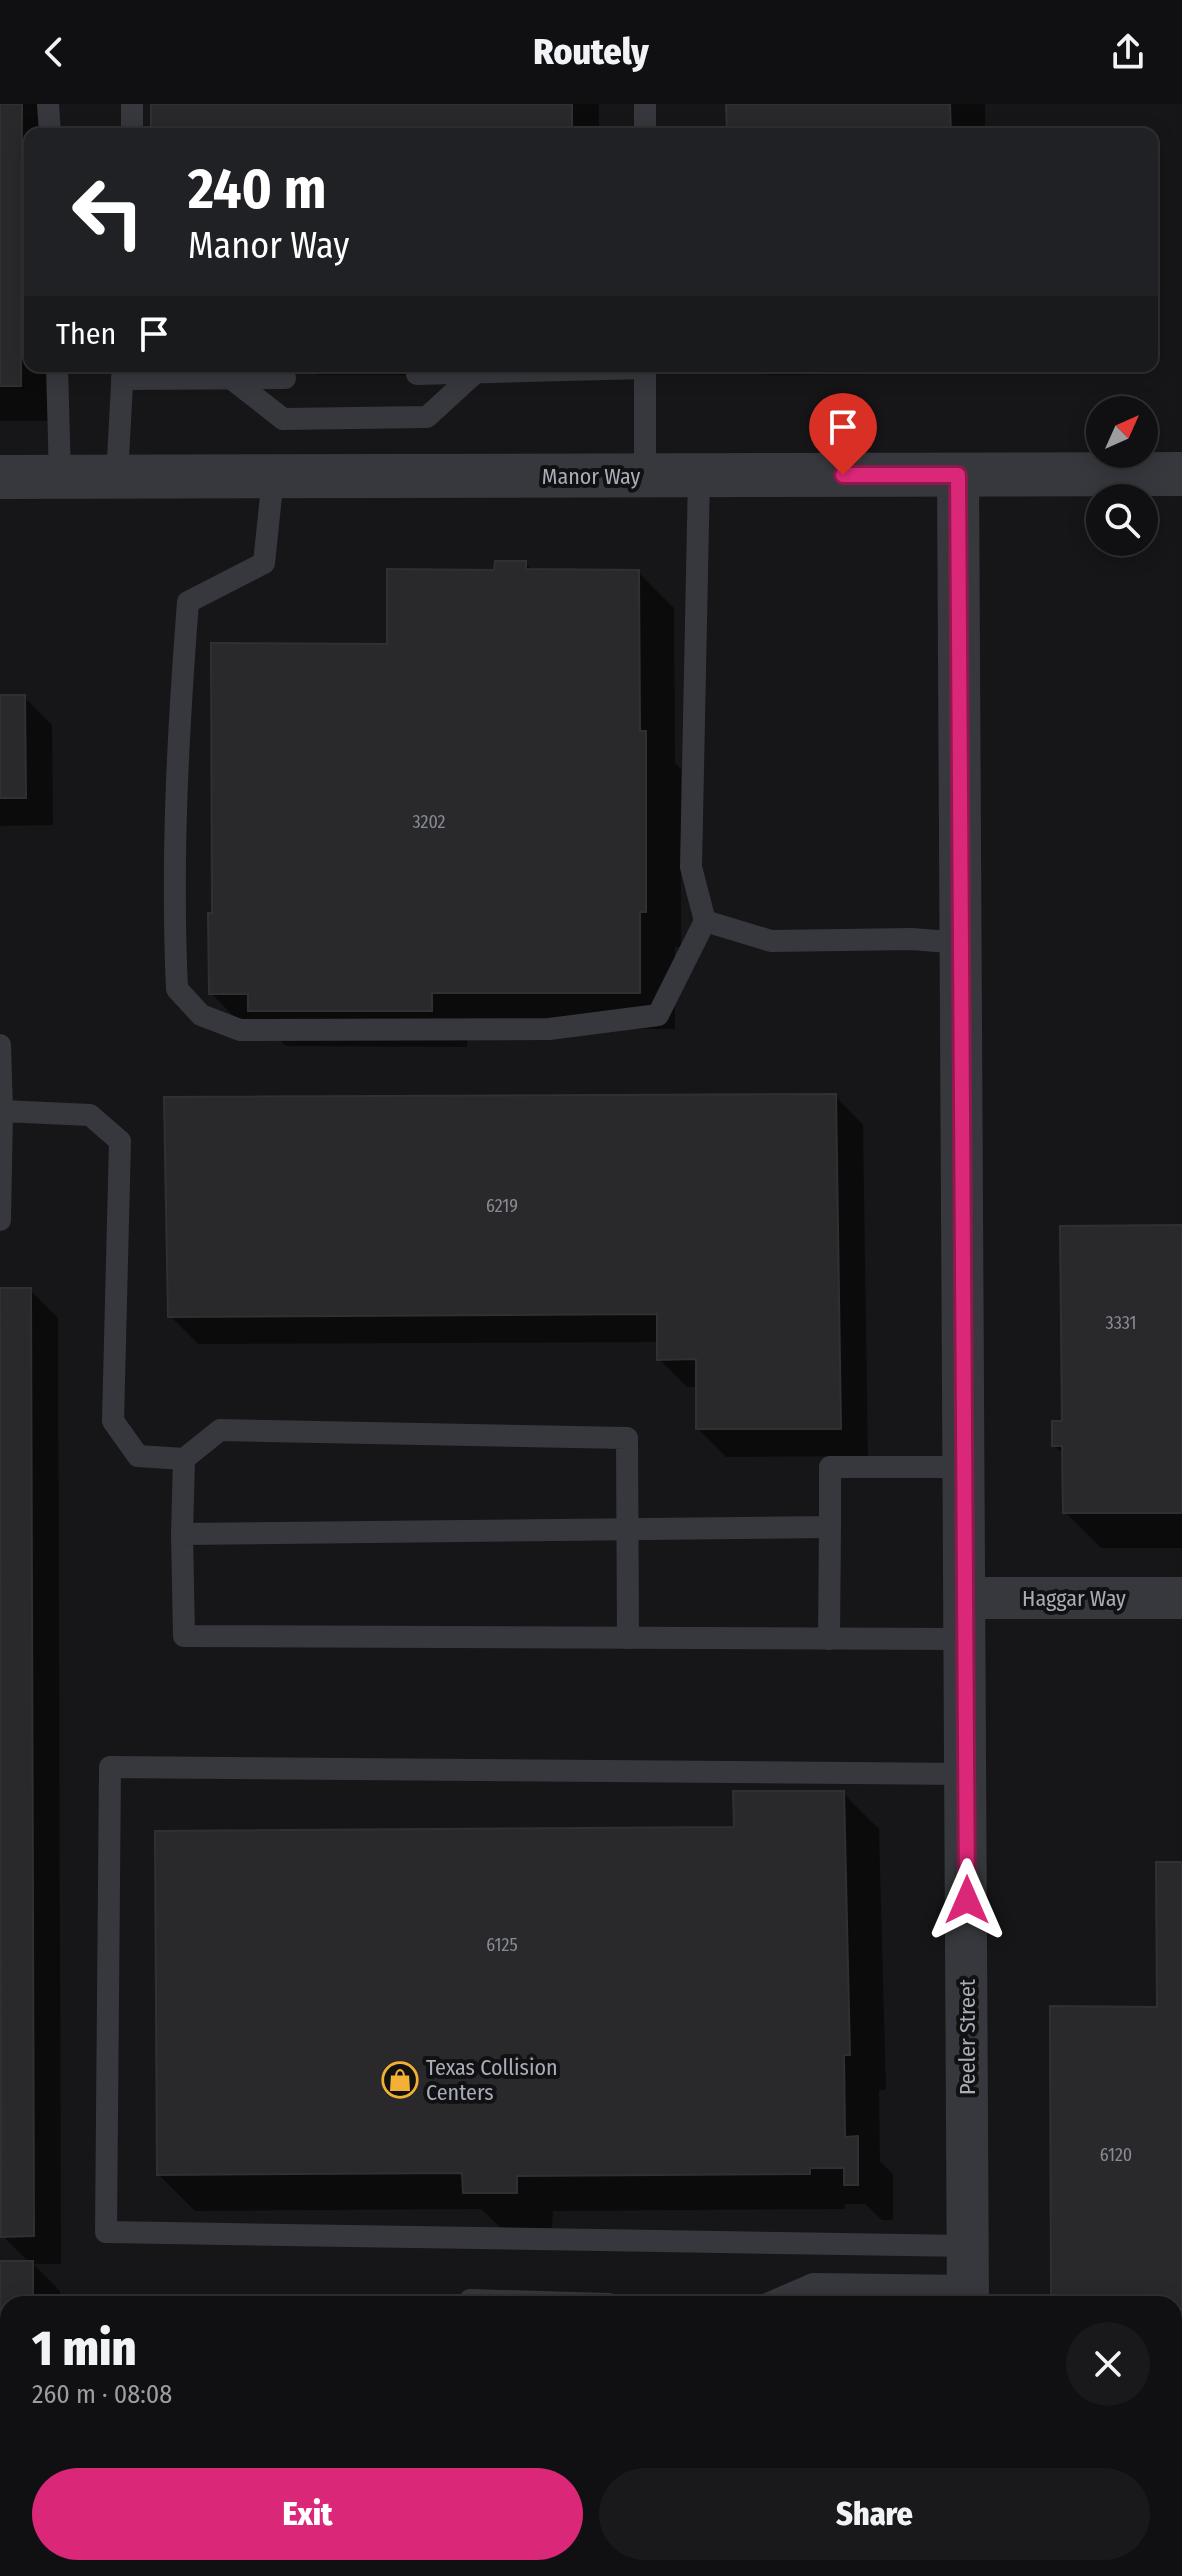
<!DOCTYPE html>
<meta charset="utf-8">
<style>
:root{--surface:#101012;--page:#19191b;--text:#f1f3f6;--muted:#9c9d9f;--line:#303032;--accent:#db2777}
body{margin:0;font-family:"Fira Sans Condensed",sans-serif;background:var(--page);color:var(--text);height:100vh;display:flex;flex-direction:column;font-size:30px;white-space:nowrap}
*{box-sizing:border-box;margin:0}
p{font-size:26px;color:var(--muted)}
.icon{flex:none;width:44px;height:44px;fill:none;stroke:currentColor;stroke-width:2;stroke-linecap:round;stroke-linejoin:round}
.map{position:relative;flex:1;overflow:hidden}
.side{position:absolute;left:0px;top:2192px;width:1182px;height:280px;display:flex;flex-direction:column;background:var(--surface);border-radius:24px 24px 0 0;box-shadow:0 4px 20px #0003,0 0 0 2px var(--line)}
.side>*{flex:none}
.hud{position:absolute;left:24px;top:24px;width:1134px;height:244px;border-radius:16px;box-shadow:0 4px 20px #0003,0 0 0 2px var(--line);background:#202124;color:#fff;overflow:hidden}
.needle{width:52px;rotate:45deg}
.buttons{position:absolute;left:1086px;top:292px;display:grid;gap:16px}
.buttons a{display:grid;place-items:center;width:72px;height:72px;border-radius:50%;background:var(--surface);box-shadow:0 4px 20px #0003,0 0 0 2px var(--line);font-size:40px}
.pin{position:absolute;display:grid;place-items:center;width:68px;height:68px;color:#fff;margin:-82px -34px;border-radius:50% 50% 50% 0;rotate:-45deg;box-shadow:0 0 8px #0007}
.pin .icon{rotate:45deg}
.me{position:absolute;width:88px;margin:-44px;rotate:0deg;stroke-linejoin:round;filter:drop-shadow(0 0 6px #0008)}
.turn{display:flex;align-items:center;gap:28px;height:168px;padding:0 32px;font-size:36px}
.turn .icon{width:104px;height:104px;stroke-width:2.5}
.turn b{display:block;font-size:56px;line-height:68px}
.then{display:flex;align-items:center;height:76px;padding:0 32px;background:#0003;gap:16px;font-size:30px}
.round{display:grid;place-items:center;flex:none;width:84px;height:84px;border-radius:42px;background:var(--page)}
.overview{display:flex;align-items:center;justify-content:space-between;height:136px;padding:0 32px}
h1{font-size:48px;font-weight:800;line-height:60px}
.cta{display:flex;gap:16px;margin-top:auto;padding:16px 32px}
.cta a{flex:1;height:92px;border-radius:48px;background:var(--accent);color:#fff;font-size:32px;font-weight:800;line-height:92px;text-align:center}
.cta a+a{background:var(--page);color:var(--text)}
header{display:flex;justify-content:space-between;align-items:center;height:104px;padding:0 32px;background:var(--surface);font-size:36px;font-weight:800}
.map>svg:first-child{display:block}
.green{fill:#1c231d}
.shadow{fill:#0007}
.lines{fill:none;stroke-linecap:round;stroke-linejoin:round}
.stream{stroke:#2c353c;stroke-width:12}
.building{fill:#29292c;stroke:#303034;stroke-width:2}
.service{stroke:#37383d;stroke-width:22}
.minor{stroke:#37383d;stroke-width:42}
.tertiary{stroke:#37383d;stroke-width:44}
.route-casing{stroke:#8e194d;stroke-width:20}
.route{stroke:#db2777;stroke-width:14}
.labels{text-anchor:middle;stroke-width:8;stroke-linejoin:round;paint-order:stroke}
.number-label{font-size:18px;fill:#888b94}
.street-label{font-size:22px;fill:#a8adb8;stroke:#111113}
.poi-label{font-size:22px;fill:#a8adb8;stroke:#111113;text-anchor:start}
</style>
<header><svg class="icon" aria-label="back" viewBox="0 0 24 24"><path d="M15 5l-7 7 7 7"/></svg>Routely<svg class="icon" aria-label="share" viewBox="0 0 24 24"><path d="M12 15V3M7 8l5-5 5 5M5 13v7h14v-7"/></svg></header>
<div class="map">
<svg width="1182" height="2472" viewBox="0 0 1182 2472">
<rect width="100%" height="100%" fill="#161618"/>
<!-- green -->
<path class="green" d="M0,2393L8,2394V2464H140L148,2472H0Z"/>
<!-- shadow -->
<g class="shadow">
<path d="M0,0H40L57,30H30V262H56V317H0Z"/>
<rect x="153" y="0" width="446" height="30"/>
<path d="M728,0H985V30H729Z"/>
<path d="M239,262H446V271H317L309,262Z"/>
<path d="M758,262H988V269L767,271Z"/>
<path d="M525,459L533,467L638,468L674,504L675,659L681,665V843H675V925L467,924V943L286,942L269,925H246L211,889L214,811L389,542L496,468Z"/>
<path d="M0,593H24L52,621L53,721L0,722Z"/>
<path d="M835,992L863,1021L868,1352L726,1353L698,1325V1283H687L659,1255V1238L198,1240L170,1212Z"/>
<path d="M1182,1123V1444H1101L1065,1408L1064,1351L1054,1341L1064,1319Z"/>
<path d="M30,1186L58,1214L61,2160H33L60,2187V2200H8V2326H0V2159H30L3,2132V2055H0V1328Z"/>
<path d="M843,1689L879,1725L886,1986H879L880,2057L893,2070V2116H882L865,2100H845V2105L553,2107L552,2124H501L481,2105L195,2107L159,2071L736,1725Z"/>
<rect x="204" y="2464" width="703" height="8"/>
</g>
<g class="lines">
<!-- stream -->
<path class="stream" d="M0,2467L12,2472"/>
</g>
<!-- building -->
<g class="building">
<path d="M0,0H22L21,282H0Z"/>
<rect x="151" y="0" width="421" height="30"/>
<path d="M726,0H950L951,30H727Z"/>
<path d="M495,457H526V465L639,466L640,627H646V808H640V889H432V907H248V890H209L208,809H212L211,539L387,540V465L494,466Z"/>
<path d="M0,591H25L26,694H0Z"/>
<path d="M836,990L841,1325H696V1255L657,1256V1210L168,1213L164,993Z"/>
<path d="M1182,1121V1409H1063L1062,1342H1052V1317H1062L1060,1122Z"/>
<path d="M0,1184H31L34,2132L1,2133Z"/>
<path d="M733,1687H844L850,1951H844L845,2033L858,2032V2081H844V2064H810V2070L517,2072V2089H463L462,2069L157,2071L155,1727L734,1723Z"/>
<path d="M1156,1758H1182V2472H1160V2464H1174V2200H1051L1050,1902L1157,1903Z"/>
<path d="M0,2157H33V2200H8V2299H0Z"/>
<rect x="202" y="2464" width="677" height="8"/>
</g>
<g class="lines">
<!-- service -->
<g class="service">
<path d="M48,0L50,30"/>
<path d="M132,0V30"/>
<path d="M645,30V0"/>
<path d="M57,262L60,373"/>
<path d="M417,270L645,264"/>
<path d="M122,275L285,274"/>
<path d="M232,275L283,315L427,313L475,269"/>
<path d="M699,371L691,763L705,817L771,837L912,835L961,839"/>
<path d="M645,372V262"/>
<path d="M117,373L123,262"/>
<path d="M273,373L264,459L188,498C178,628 171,755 177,885L201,911L240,926L549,925L658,911L705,817"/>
<path d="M0,941L2,1007"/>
<path d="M0,1116L2,1007L90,1011L120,1037L113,1317L138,1352L184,1355L220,1326L627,1334L628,1534"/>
<path d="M964,1363H830V1423L182,1430L184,1532L966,1535"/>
<path d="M182,1430L184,1355"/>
<path d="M829,1535L830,1423"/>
<path d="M966,1670L110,1663L106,2128L968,2142"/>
<path d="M470,2196L609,2200"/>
<path d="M767,2200L813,2180L968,2182"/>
</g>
<!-- minor -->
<g class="minor">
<path d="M958,371L968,2200"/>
<path d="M965,1494H1182"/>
<path d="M969,2464V2472"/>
</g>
<!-- tertiary -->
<path class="tertiary" d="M0,373L1182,370"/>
</g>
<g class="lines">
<defs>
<path id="route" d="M843,371H958L967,1796"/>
</defs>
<!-- route casing -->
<use href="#route" class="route-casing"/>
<!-- route -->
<use href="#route" class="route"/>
</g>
<!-- icons -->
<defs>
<symbol id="shop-ring" viewBox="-11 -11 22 22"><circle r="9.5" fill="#111113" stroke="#f2b134" stroke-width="1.5"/><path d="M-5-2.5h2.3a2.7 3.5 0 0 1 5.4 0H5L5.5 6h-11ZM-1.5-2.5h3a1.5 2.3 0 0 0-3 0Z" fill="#f2b134"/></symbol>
</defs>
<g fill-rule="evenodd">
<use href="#shop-ring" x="380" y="1956" width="40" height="40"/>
</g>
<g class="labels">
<!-- number labels -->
<g class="number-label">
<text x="429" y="724">3202</text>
<text x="502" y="1108">6219</text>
<text x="1121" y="1225">3331</text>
<text x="502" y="1847">6125</text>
<text x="1116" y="2057">6120</text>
</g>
<!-- street labels -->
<g class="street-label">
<text x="591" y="380">Manor Way</text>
<text x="1074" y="1502">Haggar Way</text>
<text transform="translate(967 1933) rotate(-90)" y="8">Peeler Street</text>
</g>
<!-- poi labels -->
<g class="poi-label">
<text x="426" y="1971">Texas Collision<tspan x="426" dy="25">Centers</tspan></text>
</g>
</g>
</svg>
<div class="buttons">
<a><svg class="needle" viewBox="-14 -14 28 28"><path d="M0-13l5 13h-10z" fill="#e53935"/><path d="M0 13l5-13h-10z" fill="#9c9d9f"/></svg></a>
<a><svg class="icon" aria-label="search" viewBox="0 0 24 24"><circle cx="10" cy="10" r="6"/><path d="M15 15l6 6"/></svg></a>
</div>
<div class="pin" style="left:843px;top:371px;background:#d93025"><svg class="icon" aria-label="arrive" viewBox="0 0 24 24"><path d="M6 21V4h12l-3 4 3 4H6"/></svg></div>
<svg class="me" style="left:967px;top:1796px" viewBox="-20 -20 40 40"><path d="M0-17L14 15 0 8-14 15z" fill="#db2777" stroke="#fff" stroke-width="4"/></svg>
<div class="hud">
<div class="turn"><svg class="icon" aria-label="left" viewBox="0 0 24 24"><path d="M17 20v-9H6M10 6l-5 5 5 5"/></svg><div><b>240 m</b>Manor Way</div></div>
<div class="then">Then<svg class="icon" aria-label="arrive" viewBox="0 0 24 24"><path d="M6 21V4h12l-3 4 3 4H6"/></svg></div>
</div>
<section class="side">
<div class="overview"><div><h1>1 min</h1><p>260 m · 08:08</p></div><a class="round"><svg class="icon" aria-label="close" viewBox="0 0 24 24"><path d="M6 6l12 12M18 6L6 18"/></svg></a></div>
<div class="cta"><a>Exit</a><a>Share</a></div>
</section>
</div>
